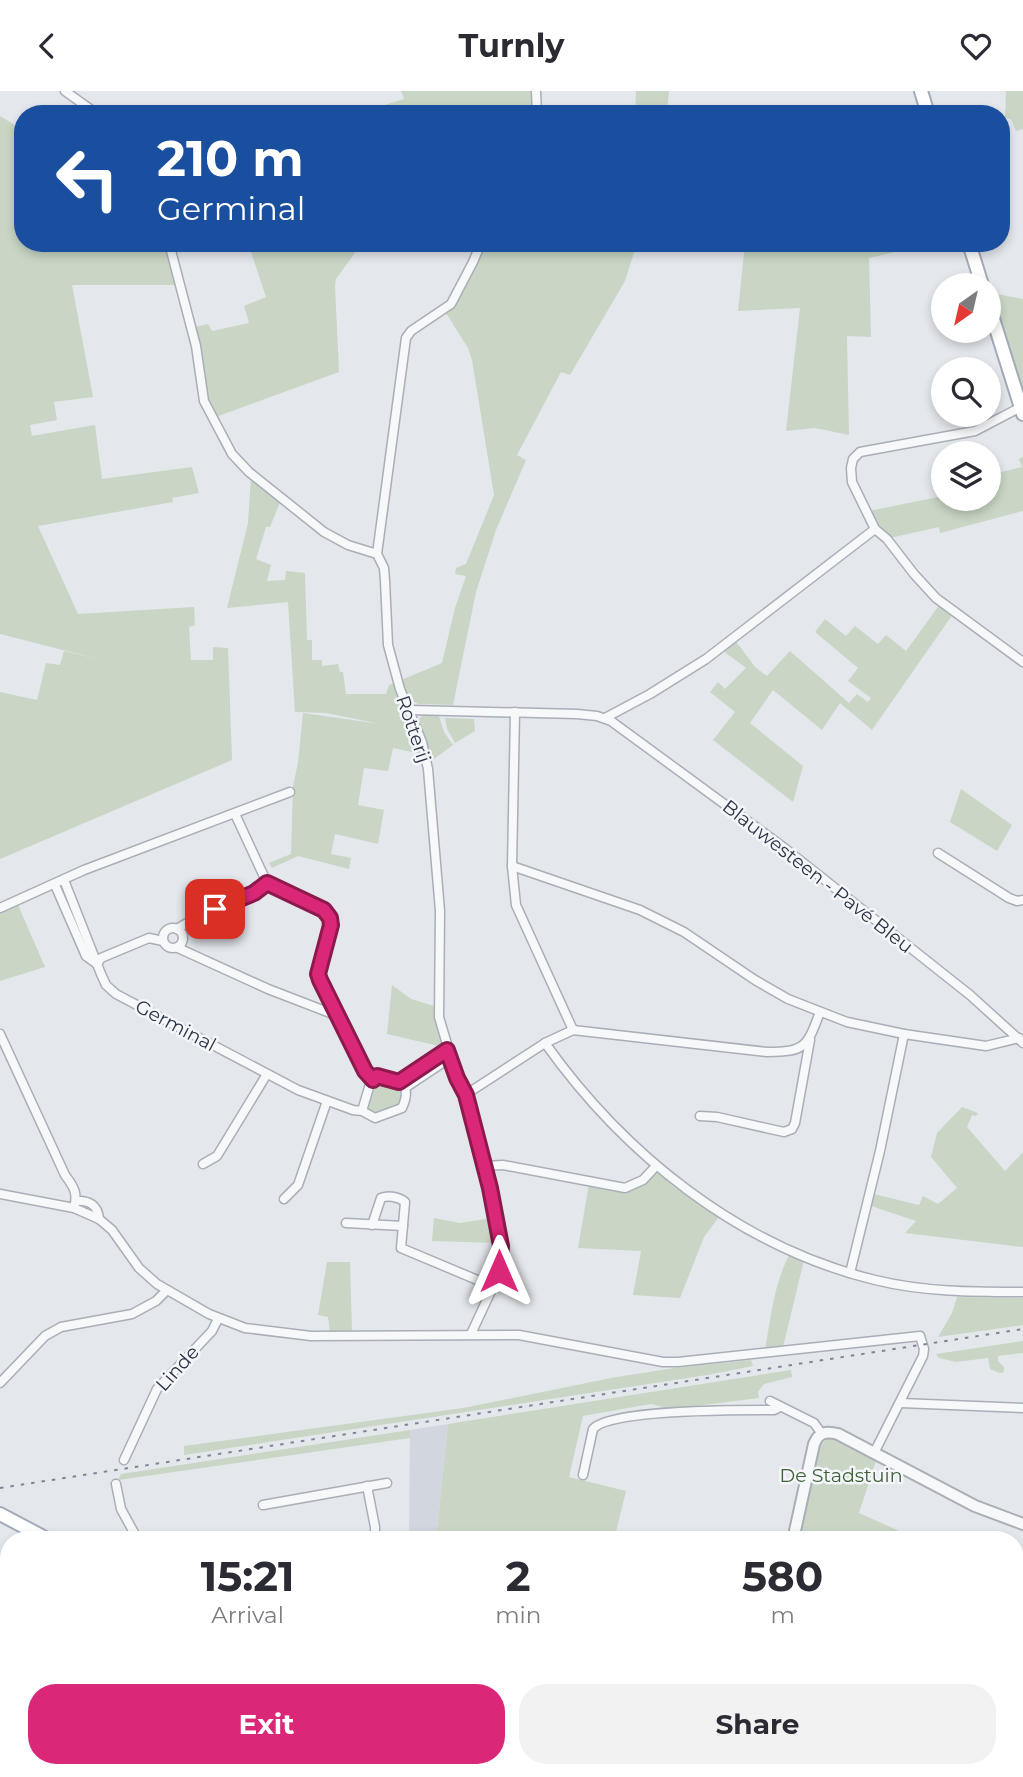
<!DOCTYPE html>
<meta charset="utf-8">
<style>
:root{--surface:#fff;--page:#f2f2f3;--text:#2b2b33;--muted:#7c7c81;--accent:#db2777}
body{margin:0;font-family:Montserrat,sans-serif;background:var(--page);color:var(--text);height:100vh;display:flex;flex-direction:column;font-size:26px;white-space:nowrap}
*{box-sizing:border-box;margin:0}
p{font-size:23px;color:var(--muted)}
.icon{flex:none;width:38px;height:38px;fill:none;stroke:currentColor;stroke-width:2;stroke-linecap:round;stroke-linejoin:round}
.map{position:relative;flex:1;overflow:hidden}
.details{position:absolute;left:0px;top:1440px;width:1024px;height:247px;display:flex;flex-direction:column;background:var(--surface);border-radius:28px 28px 0 0;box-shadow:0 4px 10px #0003}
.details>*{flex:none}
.banner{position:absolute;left:14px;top:14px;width:996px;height:147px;border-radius:28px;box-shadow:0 4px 10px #0003;background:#1a4fa0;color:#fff;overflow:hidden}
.needle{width:46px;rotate:214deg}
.fabs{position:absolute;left:931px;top:182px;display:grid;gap:14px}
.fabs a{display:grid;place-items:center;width:70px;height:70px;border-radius:50%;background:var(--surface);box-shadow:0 4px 10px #0003;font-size:35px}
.pin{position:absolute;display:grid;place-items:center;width:60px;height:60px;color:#fff;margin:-30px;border-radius:14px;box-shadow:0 4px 10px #0006}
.me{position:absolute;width:77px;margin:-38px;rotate:0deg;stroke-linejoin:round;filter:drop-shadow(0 0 5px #0008)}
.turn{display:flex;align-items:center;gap:24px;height:147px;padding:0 28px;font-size:32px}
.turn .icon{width:91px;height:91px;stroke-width:2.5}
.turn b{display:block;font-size:49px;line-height:60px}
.eta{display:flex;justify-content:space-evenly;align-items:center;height:119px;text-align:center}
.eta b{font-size:42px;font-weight:700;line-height:49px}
.action{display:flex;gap:14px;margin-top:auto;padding:14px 28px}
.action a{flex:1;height:80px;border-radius:28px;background:var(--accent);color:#fff;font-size:28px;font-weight:700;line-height:80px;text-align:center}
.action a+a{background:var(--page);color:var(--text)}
header{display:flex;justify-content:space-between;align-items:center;height:91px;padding:0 28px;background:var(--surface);font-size:32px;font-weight:700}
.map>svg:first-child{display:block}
.built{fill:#d2d6de}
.green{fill:#c9d6c5}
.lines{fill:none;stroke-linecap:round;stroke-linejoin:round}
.minor-casing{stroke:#a9aeb7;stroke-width:11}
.tertiary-casing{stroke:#a9aeb7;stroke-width:14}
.secondary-casing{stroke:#a9aeb7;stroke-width:16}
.primary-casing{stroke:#a3abb8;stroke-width:16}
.minor{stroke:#f7f8fa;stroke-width:8}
.tertiary{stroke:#f7f8fa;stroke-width:10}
.secondary{stroke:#fff;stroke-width:12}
.primary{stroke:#fff;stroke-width:12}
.rail{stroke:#7d8696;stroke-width:2;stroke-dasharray:3.5 7;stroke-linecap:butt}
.route-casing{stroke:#8e194d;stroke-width:18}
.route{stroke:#db2777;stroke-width:12}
.labels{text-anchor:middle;stroke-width:5;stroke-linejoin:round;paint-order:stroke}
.street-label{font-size:19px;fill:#2b3445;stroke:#f4f6f9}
.park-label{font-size:19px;fill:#3f6138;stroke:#f4f6f9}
</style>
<header><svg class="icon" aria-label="back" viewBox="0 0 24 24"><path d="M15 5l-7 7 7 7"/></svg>Turnly<svg class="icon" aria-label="heart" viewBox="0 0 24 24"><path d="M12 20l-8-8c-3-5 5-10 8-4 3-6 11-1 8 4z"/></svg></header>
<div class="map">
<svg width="1023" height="1686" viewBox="0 0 1023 1686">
<rect width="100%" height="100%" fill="#e4e7ec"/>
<!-- built -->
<g class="built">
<path d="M448,1333L436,1449H409L410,1339Z"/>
<path d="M246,1678H468L483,1686H245Z"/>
<path d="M496,1678H614L613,1686H511Z"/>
</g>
<!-- green -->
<g class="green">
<path d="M401,0H531V23H355L404,8Z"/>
<path d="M636,0H669L667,23H635Z"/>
<path d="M1006,0H1023V38L1016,40L1011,28L1005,27Z"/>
<path d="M0,25L23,39V152H165L177,194H72L93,306L54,311L57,329L30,334L32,345L95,334L102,388L192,376L199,402L172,407L173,411L38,435L78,523L194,516L195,534L189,536L191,569H213V556L228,557L232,669L0,768V601L37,609L46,572L60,574L64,560L106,570L0,543Z"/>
<path d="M248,152H362L336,188L335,194L339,281L213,327L204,302L195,236L208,233L212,240L249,232L244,215L266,206Z"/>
<path d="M483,152H637L625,190L570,284L561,281L517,364L526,369L496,439L476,501L453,614L418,613L406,607L401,589L442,572L455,517L466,485L455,483L456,477L466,473L494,404L472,269L468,257L446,222L453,215Z"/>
<path d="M745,152H934L869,167L871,246L847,245L849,344L815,337L786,340L800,217L738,220Z"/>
<path d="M991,202L1023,208V300L1019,291Z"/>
<path d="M1023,366V420L940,442L939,436L890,447L877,434L869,420L943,405V408H989V384L1022,376L1019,368Z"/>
<path d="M251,386L281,409L270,436H266L256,468L271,474L267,490L285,489L286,480L305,482L307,549H312V569H322V575L338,573L340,581H343L346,603H386L389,594L395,592L416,640H412L417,641L421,663L393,657L388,680L364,677L358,714L384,719L378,753L335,743L331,763L351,767L349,778L298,765L272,777L269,772L291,763L293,695L298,672L303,622L380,633L326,622L295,621L288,511L227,517L248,432Z"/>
<path d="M940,513L953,523L872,639L840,612L822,639L773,599L750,632L803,675L793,711L713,649L735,621L710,601L718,591L725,598L746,577L722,559L735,549L755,576L767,585L790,560L849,612L857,603L868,611L871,607L848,590L858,577L815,541L825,528L846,545L855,535L878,553L886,544L906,560Z"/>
<path d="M425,622H438L444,641L453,654L430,671L419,634V628Z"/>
<path d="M445,627L474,628L475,640L455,652L447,638Z"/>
<path d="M961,698L1012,734L997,760L950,731Z"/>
<path d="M18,814L45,876L0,890V823Z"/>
<path d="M392,894L411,908L434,915L438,939L443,956L387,943Z"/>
<path d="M379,990L394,993L402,999C401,1020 392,1018 375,1023L368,1018C366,1010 371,995 379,990Z"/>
<path d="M962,1016L978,1022L976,1025L972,1024L967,1036L1005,1080L1023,1061V1156L905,1142L916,1130L871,1115L874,1103L919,1114L923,1105L938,1113L957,1097L931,1066L937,1042Z"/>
<path d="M655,1079L674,1096L719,1126L704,1146L680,1207L633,1204L641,1160L578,1157L589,1093L632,1099Z"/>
<path d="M434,1127L460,1132L492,1127L496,1152L432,1150Z"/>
<path d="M790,1163L804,1169L783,1256L765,1258C771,1227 774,1191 790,1163Z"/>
<path d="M327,1171H350L352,1240L330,1241L328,1226L318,1224Z"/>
<path d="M957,1206L1023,1207V1234L938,1246L952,1222Z"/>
<path d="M1023,1250V1262L998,1265V1270L1004,1276V1281L1000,1282L990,1278L988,1267L956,1271L939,1267L936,1263Z"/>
<path d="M751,1269L753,1275L707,1284L184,1364V1355L463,1317L611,1287L674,1277Z"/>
<path d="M791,1279L792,1286L764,1293L758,1301L759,1307L671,1318L651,1313L583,1325L569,1386L626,1400L614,1449H436L448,1333Z"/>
<path d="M410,1339V1347L118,1389L121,1383Z"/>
<path d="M827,1348H836L876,1370L859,1422L906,1443L913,1449H798L818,1358Z"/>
<path d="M1015,1530L1023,1532V1635L1016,1636Z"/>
<path d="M113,1678H144L182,1685L183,1678H246L245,1686H112Z"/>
<path d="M838,1678H906L905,1686H836Z"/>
</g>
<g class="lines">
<defs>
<g id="minor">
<path d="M65,0L97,23"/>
<path d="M536,0L537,23"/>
<path d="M169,152L196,255L204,310L232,363L249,381L324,441L348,454L377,463"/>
<path d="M1023,315L975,340L860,361L853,368L851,377L852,391L875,438L887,448L914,483L936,507L1023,571"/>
<path d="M410,619L577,623L597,625L611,630L787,759L970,904L1023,952"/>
<path d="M515,621L512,775L516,814L573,939"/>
<path d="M605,627L650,603L706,568L875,438"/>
<path d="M235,723L267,792L319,816L328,823L330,837L318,883L320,889L365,980L373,989"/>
<path d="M938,762L1009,807L1017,810L1023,809"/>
<path d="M512,775L640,819L684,841L755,889L788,908L847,931L904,943L986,955L1019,947"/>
<path d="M64,789L101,883L106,894L116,903L298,999L353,1019L362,1020L375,1027L402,1017C414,991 397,991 377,985L370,993L362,1020"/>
<path d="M55,794L86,865L97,873"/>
<path d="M0,817L84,779L290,701"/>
<circle cx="173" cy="847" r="10"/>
<path d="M177,838C205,819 240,813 267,792"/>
<path d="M178,857L268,898L338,925"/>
<path d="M97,873L101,867L149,847L163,850"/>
<path d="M0,943L65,1084C74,1096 78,1102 74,1117"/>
<path d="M545,952C624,1063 739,1156 875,1189C924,1201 973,1201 1023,1201"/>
<path d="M399,991L447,959"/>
<path d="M405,997L450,967"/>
<path d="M465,1004L545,952L573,939L767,961C805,961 807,956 820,921"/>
<path d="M700,1025L717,1026L784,1041L792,1038L795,1032L810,949"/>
<path d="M203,1073L217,1065L267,983"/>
<path d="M484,1075L503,1074L625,1097L643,1089L656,1075"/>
<path d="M0,1103L74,1117L99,1128L112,1139L139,1177L157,1193L209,1223L245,1237L311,1245L519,1244L663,1271H678L920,1245L924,1258L923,1265L874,1362"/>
<path d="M284,1108L298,1094L327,1010"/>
<path d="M76,1110C89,1109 98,1114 99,1128"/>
<path d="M346,1132L403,1135"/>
<path d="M372,1134L381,1107C389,1104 399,1106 405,1111L401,1157L494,1196"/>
<path d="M850,1182L880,1060L904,943"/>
<path d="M471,1243L497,1187L501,1155L484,1075L465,1004L457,987L439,926L440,820L428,678L422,651L400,598L388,554L385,490L384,477L377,463L406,247L411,240L451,213L473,171L481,152"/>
<path d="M0,1292L45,1245L61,1236L132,1223L156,1210L167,1199"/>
<path d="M770,1310L814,1332L822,1343"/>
<path d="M901,1312L1023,1317"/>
<path d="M124,1369L157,1298L212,1240L218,1228"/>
<path d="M583,1384L593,1338C610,1318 743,1319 774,1319L780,1316"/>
<path d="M116,1393L121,1418L138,1449"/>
<path d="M367,1395L375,1436V1449"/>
<path d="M263,1414L387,1392"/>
<path d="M1009,1686L1015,1679L1023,1678"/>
</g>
<g id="tertiary">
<path d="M793,1449L814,1353C819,1341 826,1340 838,1343L975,1415L1023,1433"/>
<path d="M740,1686L742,1678"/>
</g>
<path id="secondary" d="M105,1686L107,1678"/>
<g id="primary">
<path d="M921,0L928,23"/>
<path d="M969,152L982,194"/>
<path d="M989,215L1023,323"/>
<path d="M0,1423L49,1449"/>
<path d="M482,1678L496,1686"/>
</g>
</defs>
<!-- minor casing -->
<use href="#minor" class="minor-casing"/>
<!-- tertiary casing -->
<use href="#tertiary" class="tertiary-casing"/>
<!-- secondary casing -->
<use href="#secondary" class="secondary-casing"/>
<!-- primary casing -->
<use href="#primary" class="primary-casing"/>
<!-- minor -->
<use href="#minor" class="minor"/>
<!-- tertiary -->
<use href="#tertiary" class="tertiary"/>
<!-- secondary -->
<use href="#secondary" class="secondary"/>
<!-- primary -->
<use href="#primary" class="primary"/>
<!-- rail -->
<path class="rail" d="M0,1397L1023,1238"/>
</g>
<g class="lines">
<defs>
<path id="route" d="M215,818L254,802L267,792L324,819L330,827L331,834L318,883L320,889L365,980L373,989L377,985L399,991L447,959L457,987L466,1004L490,1097L501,1155L499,1180"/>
</defs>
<!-- route casing -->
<use href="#route" class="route-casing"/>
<!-- route -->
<use href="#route" class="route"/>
</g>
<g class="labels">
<!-- street labels -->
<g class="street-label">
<text transform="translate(414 638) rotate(71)" y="7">Rotterij</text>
<text transform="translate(818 785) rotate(38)" y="7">Blauwesteen - Pavé Bleu</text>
<text transform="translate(176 934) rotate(28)" y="7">Germinal</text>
<text transform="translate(177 1277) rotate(-48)" y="7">Linde</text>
</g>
<!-- park labels -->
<g class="park-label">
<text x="841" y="1391">De Stadstuin</text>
</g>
</g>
</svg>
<div class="fabs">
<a><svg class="needle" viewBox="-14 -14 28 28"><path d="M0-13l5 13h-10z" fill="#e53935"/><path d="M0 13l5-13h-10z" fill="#7c7c81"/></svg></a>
<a><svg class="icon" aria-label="search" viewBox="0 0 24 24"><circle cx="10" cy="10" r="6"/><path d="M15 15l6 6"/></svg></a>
<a><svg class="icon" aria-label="layers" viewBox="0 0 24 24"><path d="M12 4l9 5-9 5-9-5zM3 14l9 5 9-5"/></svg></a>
</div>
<div class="pin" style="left:215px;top:818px;background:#d93025"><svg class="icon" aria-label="arrive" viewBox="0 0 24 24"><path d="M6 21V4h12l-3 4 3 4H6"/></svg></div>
<svg class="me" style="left:499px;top:1180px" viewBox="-20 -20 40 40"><path d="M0-17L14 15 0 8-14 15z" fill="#db2777" stroke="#fff" stroke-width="4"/></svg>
<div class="banner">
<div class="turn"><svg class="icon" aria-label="left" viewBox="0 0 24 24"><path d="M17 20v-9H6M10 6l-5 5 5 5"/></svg><div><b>210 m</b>Germinal</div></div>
</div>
<section class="details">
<div class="eta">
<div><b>15:21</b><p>Arrival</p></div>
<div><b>2</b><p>min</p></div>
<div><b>580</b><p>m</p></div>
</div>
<div class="action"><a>Exit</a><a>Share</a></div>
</section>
</div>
